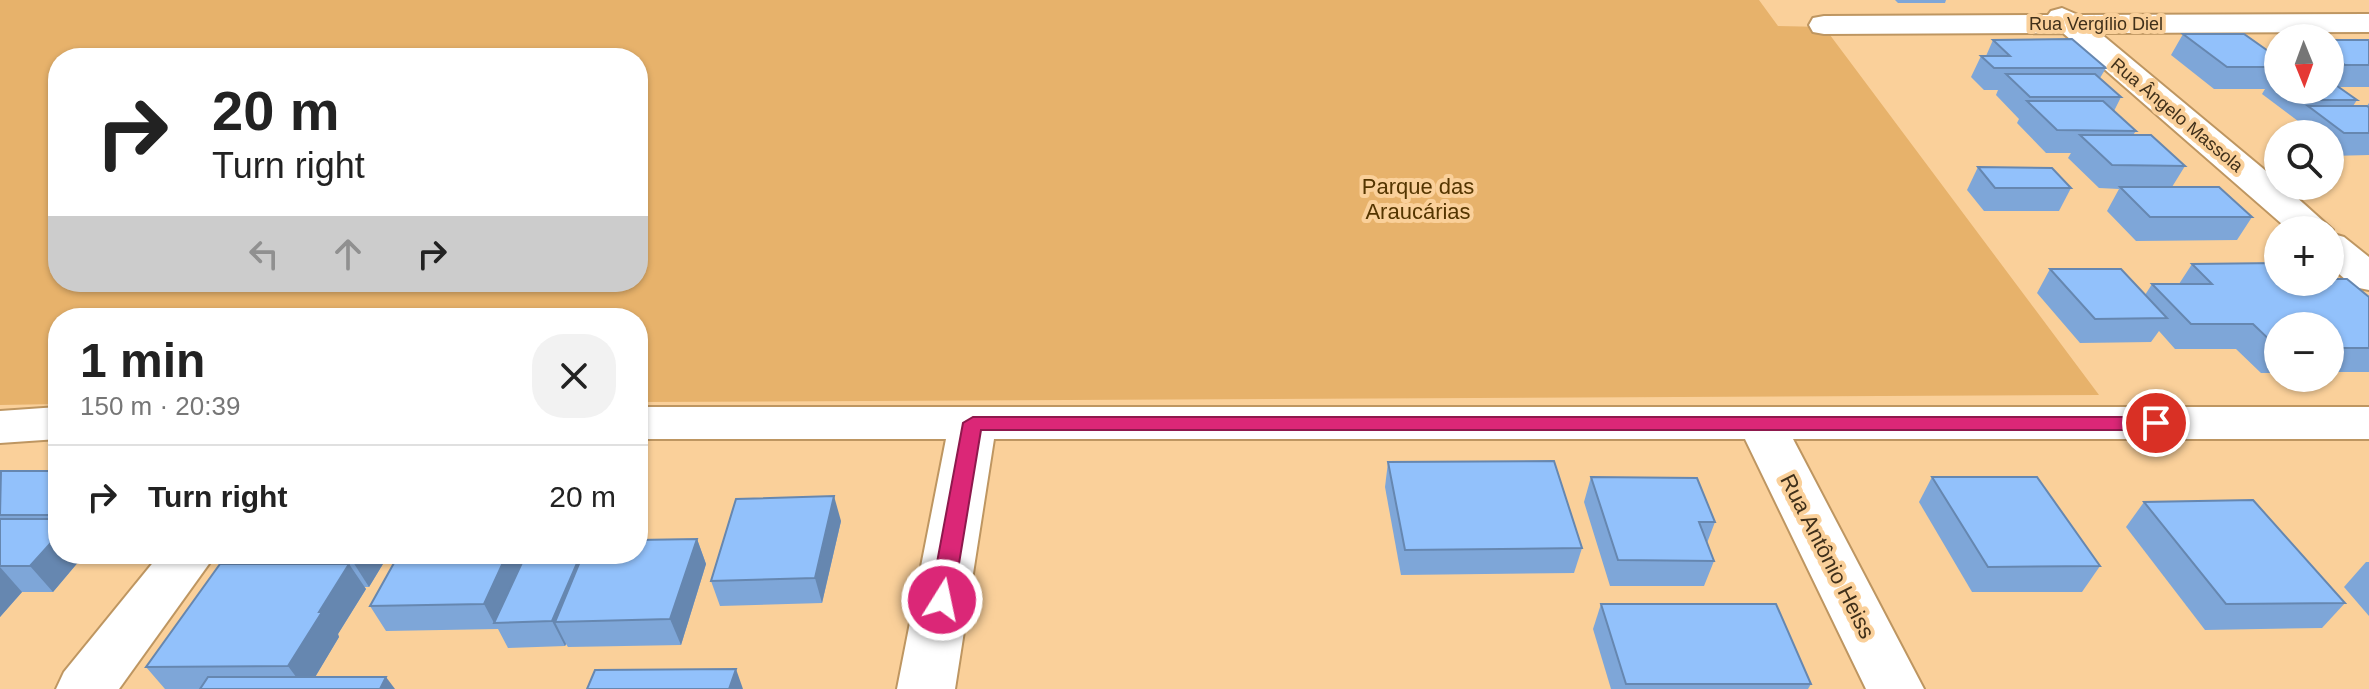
<!DOCTYPE html>
<meta charset="utf-8">
<style>
:root{--surface:#fff;--page:#f2f2f2;--text:#222;--muted:#767676;--line:#e0e0e0}
body{margin:0;font-family:Arial,sans-serif;background:var(--page);color:var(--text);height:100vh;display:flex;flex-direction:column;font-size:30px;white-space:nowrap}
*{box-sizing:border-box;margin:0}
p{font-size:26px;color:var(--muted)}
.icon{flex:none;width:44px;height:44px;fill:none;stroke:currentColor;stroke-width:2;stroke-linecap:round;stroke-linejoin:round}
.map{position:relative;flex:1;overflow:hidden}
.sheet{position:absolute;left:48px;top:308px;width:600px;height:256px;display:flex;flex-direction:column;background:var(--surface);border-radius:32px;box-shadow:0 2px 6px #0004}
.sheet>*{flex:none}
.hud{position:absolute;left:48px;top:48px;width:600px;height:244px;border-radius:32px;box-shadow:0 2px 6px #0004;background:#fff;color:var(--text);overflow:hidden}
.needle{width:52px;rotate:179deg}
.fabs{position:absolute;left:2264px;top:24px;display:grid;gap:16px}
.fabs a{display:grid;place-items:center;width:80px;height:80px;border-radius:50%;background:var(--surface);box-shadow:0 2px 6px #0004;font-size:40px}
.pin{position:absolute;display:grid;place-items:center;width:68px;height:68px;color:#fff;margin:-34px;border:4px solid #fff;border-radius:50%;box-shadow:0 2px 8px #0007}
.me{position:absolute;width:88px;margin:-44px;rotate:10deg;stroke-linejoin:round;filter:drop-shadow(0 0 6px #0008)}
.turn{display:flex;align-items:center;gap:28px;height:168px;padding:0 32px;font-size:36px}
.turn .icon{width:104px;height:104px;stroke-width:2.5}
.turn b{display:block;font-size:56px;line-height:68px}
.lanes{display:flex;align-items:center;height:76px;padding:0 32px;background:#0003;justify-content:center;gap:40px;direction:ltr}
.lanes .off{opacity:.35}
.round{display:grid;place-items:center;flex:none;width:84px;height:84px;border-radius:32px;background:var(--page)}
.overview{display:flex;align-items:center;justify-content:space-between;height:136px;padding:0 32px}
h1{font-size:48px;font-weight:700;line-height:60px}
ul{padding:0;list-style:none}
li{display:flex;align-items:center;gap:24px;height:104px;padding:0 32px;border-top:2px solid var(--line)}
li div{flex:1}
li b{display:block;font-size:30px}
li em{font-style:normal}
.map>svg:first-child{display:block}
.green{fill:#e7b26b;fill-rule:evenodd}
.lines{fill:none;stroke-linecap:round;stroke-linejoin:round}
.street-casing{stroke:#be9661;stroke-width:4}
.street{fill:#fff;fill-rule:evenodd}
.wall{fill:#7ea6d8}
.shaded-wall{fill:#6687b0}
.building{fill:#92c1fb;stroke:#6687b0;stroke-width:2}
.route{fill:#db2777;stroke:#8e194d;stroke-width:2}
.labels{text-anchor:middle;stroke-width:8;stroke-linejoin:round;paint-order:stroke}
.far-street-label{font-size:18px;fill:#40301a;stroke:#fad09a}
.park-label{font-size:22px;fill:#543500;stroke:#fad09a}
.street-label{font-size:22px;fill:#40301a;stroke:#fad09a}
</style>
<div class="map">
<svg width="2369" height="689" viewBox="0 0 2369 689">
<rect width="100%" height="100%" fill="#fad09a"/>
<!-- green -->
<path class="green" d="M0,0H1759L1778,26L1824,27L2099,395L638,402V318H58V404L0,405ZM58,58H638V282H58Z"/>
<g class="lines">
<defs>
<g id="street">
<path d="M2062,8L2078,15L2369,14V32L2100,33L2278,181V186H2284L2333,230L2330,233L2344,237L2369,257V290L2354,287L2330,266V230H2289L2063,33L1824,34L1813,32L1809,25L1813,18L1824,16L2048,15L2051,11Z"/>
<path d="M58,407V439L0,443V411Z"/>
<path d="M638,407H2369V439H1793L1924,689H1866L1745,439H994L955,689H897L946,439H638Z"/>
<path d="M160,554H216L119,689H56L64,672Z"/>
</g>
</defs>
<!-- street casing -->
<use href="#street" class="street-casing"/>
<!-- street -->
<use href="#street" class="street"/>
</g>
<!-- wall -->
<g class="wall">
<path d="M1895,0H1946L1945,3H1898Z"/>
<path d="M2183,34L2278,58V90H2330V40H2369V87H2339L2357,100L2353,106H2367L2369,103V155L2330,156V134H2300L2294,129L2298,121L2262,94L2265,89H2214L2171,55Z"/>
<path d="M1993,40L2106,68L2100,78L2121,97L2114,111L2136,131L2133,135L2185,166L2172,187L2252,217L2237,240L2136,241L2107,211L2119,189L2099,188L2068,158L2071,153H2046L2017,123L2019,119L1996,95L1998,90H1984L1971,77L1981,56H1986Z"/>
<path d="M1978,167L2071,188L2059,211H1984L1967,190Z"/>
<path d="M2192,264L2369,297V372H2330V326H2278V373H2261L2236,349H2175L2159,331L2151,342L2080,343L2037,293L2050,269L2145,295L2152,284H2179Z"/>
<path d="M1388,462L1582,548L1574,573L1401,575L1385,487Z"/>
<path d="M58,471V554H85L53,592H22L0,617V472Z"/>
<path d="M1591,477L1715,522L1707,543L1714,561L1704,586H1610L1584,502Z"/>
<path d="M1932,477L2100,566L2082,592H1972L1919,502Z"/>
<path d="M2144,502L2345,603L2322,628L2205,630L2126,527Z"/>
<path d="M841,521L822,603L720,606L711,581Z"/>
<path d="M697,539L706,564L681,645L568,647L566,644L565,646L508,648L498,629L386,631L370,606Z"/>
<path d="M228,554H389L369,587H364L366,589L338,634L339,637L315,677L395,689H165L146,667L224,564L222,562Z"/>
<path d="M2366,562H2369V616L2344,587Z"/>
<path d="M1601,604L1811,684L1808,689H1611L1593,629Z"/>
</g>
<!-- shaded-wall -->
<g class="shaded-wall">
<path d="M834,496L841,521L822,603L815,578Z"/>
<path d="M58,535V554H85L53,592L30,566Z"/>
<path d="M697,539L706,564L681,645L670,619Z"/>
<path d="M358,554H389L369,587L353,562Z"/>
<path d="M507,554H532L494,623L484,604Z"/>
<path d="M581,554H593L555,622L566,644L565,646L552,621Z"/>
<path d="M349,564L366,589L338,634L339,637L308,689H305L288,666L319,612Z"/>
<path d="M0,567L22,592L0,617Z"/>
<path d="M736,669L743,689H729Z"/>
<path d="M386,677L395,689H380Z"/>
</g>
<!-- building -->
<g class="building">
<path d="M2183,34H2244L2278,58V67H2227Z"/>
<path d="M2072,39L2106,68H1994L1981,56H2010L1993,40Z"/>
<path d="M2330,40H2369V65H2345L2330,54Z"/>
<path d="M2006,74H2095L2121,97H2030Z"/>
<path d="M2330,81L2357,100H2314L2300,90H2330Z"/>
<path d="M2027,101H2103L2136,131L2057,130Z"/>
<path d="M2308,106H2367L2369,107V133H2344Z"/>
<path d="M2080,135H2151L2185,166L2112,165Z"/>
<path d="M1978,167L2052,168L2071,188H1995Z"/>
<path d="M2120,187H2219L2252,217H2150Z"/>
<path d="M2278,263V282H2330V279H2347L2369,297V348H2330V326H2278V348L2253,324H2191L2152,284H2212L2192,264Z"/>
<path d="M2050,269H2121L2167,318L2095,319Z"/>
<path d="M1554,461L1582,548L1405,550L1388,462Z"/>
<path d="M1,471H58V515H0Z"/>
<path d="M1591,477L1697,478L1715,522H1699L1714,561L1618,560Z"/>
<path d="M1932,477H2037L2100,566L1988,567Z"/>
<path d="M834,496L815,578L711,581L736,499Z"/>
<path d="M2253,500L2345,603L2226,604L2144,502Z"/>
<path d="M0,519H58V535L30,566H0Z"/>
<path d="M697,539L670,619L555,622L583,554H638V540Z"/>
<path d="M228,554H358L353,562H222Z"/>
<path d="M399,554H507L484,604L370,606Z"/>
<path d="M526,554H581L552,621L494,623Z"/>
<path d="M220,564H349L319,612H322L288,666L146,667Z"/>
<path d="M1601,604H1776L1811,684H1626Z"/>
<path d="M736,669L729,689H587L595,670Z"/>
<path d="M208,677H386L380,689H200Z"/>
</g>
<!-- route -->
<path class="route" d="M973,417H2156L2166,423L2156,430H981L953,600L950,607L942,609L934,607L930,600L963,423Z"/>
<g class="labels">
<!-- far-street labels -->
<g class="far-street-label">
<text x="2096" y="30">Rua Vergílio Diel</text>
<text transform="translate(2177 115) rotate(40)" y="6">Rua Ângelo Massola</text>
</g>
<!-- park labels -->
<g class="park-label">
<text x="1418" y="194">Parque das<tspan x="1418" dy="25">Araucárias</tspan></text>
</g>
<!-- street labels -->
<g class="street-label">
<text transform="translate(1828 556) rotate(63)" y="8">Rua Antônio Heiss</text>
</g>
</g>
</svg>
<div class="fabs">
<a><svg class="needle" viewBox="-14 -14 28 28"><path d="M0-13l5 13h-10z" fill="#e53935"/><path d="M0 13l5-13h-10z" fill="#767676"/></svg></a>
<a><svg class="icon" aria-label="search" viewBox="0 0 24 24"><circle cx="10" cy="10" r="6"/><path d="M15 15l6 6"/></svg></a>
<a>+</a>
<a>−</a>
</div>
<div class="pin" style="left:2156px;top:423px;background:#d93025"><svg class="icon" aria-label="arrive" viewBox="0 0 24 24"><path d="M6 21V4h12l-3 4 3 4H6"/></svg></div>
<svg class="me" style="left:942px;top:600px" viewBox="-20 -20 40 40"><circle r="17" fill="#db2777" stroke="#fff" stroke-width="3"/><path d="M0-11L8 9 0 5-8 9z" fill="#fff"/></svg>
<div class="hud">
<div class="turn"><svg class="icon" aria-label="right" viewBox="0 0 24 24"><path d="M7 20v-9h11M14 6l5 5-5 5"/></svg><div><b>20 m</b>Turn right</div></div>
<div class="lanes"><svg class="icon off" aria-label="left" viewBox="0 0 24 24"><path d="M17 20v-9H6M10 6l-5 5 5 5"/></svg><svg class="icon off" aria-label="ahead" viewBox="0 0 24 24"><path d="M12 20V5M6 11l6-6 6 6"/></svg><svg class="icon" aria-label="right" viewBox="0 0 24 24"><path d="M7 20v-9h11M14 6l5 5-5 5"/></svg></div>
</div>
<section class="sheet">
<div class="overview"><div><h1>1 min</h1><p>150 m · 20:39</p></div><a class="round"><svg class="icon" aria-label="close" viewBox="0 0 24 24"><path d="M6 6l12 12M18 6L6 18"/></svg></a></div>
<ul>
<li><svg class="icon" aria-label="right" viewBox="0 0 24 24"><path d="M7 20v-9h11M14 6l5 5-5 5"/></svg><div><b>Turn right</b></div><em>20 m</em></li>
</ul>
</section>
</div>
